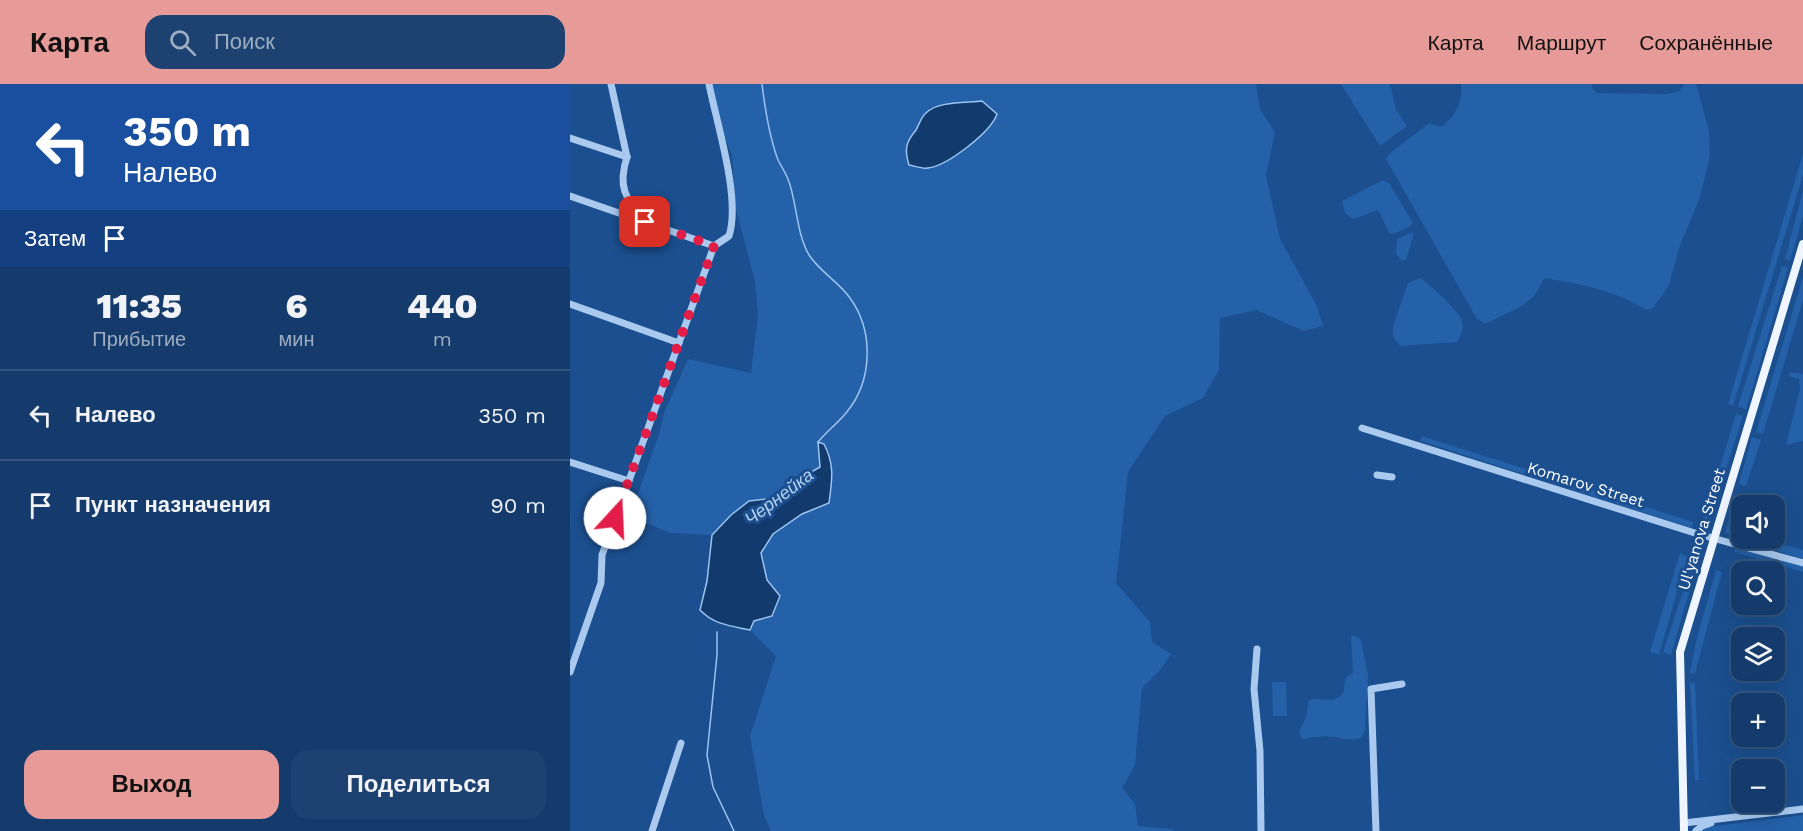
<!DOCTYPE html>
<html lang="ru">
<meta charset="utf-8">
<style>
:root{--surface:#143b6b;--page:#1d4271;--text:#f1f3f6;--muted:#9dadc1;--line:#33557e;--accent:#e69b98}
body{margin:0;font-family:"Work Sans",sans-serif;background:var(--page);color:var(--text);height:100vh;display:flex;flex-direction:column;font-size:22px;white-space:nowrap}
*{box-sizing:border-box;margin:0}
p{font-size:20px;color:var(--muted)}
.icon{flex:none;width:33px;height:33px;fill:none;stroke:currentColor;stroke-width:2;stroke-linecap:round;stroke-linejoin:round}
.map{position:relative;flex:1;overflow:hidden}
.side{display:flex;flex-direction:column;background:var(--surface);width:570px}
.side>*{flex:none}
.guide{background:#1a4fa0;color:#fff;overflow:hidden}
.buttons{position:absolute;left:1161px;top:411px;display:grid;gap:12px}
.buttons a{display:grid;place-items:center;width:54px;height:54px;border-radius:12px;background:var(--surface);box-shadow:0 6px 24px #0002,0 0 0 2px var(--line);font-size:30px}
.pin{position:absolute;display:grid;place-items:center;width:51px;height:51px;color:#fff;margin:-26px;border-radius:12px;box-shadow:0 3px 9px #0006}
.me{position:absolute;width:66px;margin:-33px;rotate:20deg;stroke-linejoin:round;filter:drop-shadow(0 0 4px #0008)}
.turn{display:flex;align-items:center;gap:21px;height:126px;padding:0 24px;font-size:27px}
.turn .icon{width:78px;height:78px;stroke-width:2.5}
.turn b{display:block;font-size:42px;line-height:51px}
.then{display:flex;align-items:center;height:57px;padding:0 24px;background:#0003;gap:12px;font-size:22px}
.eta{display:flex;justify-content:space-evenly;align-items:center;height:102px;text-align:center}
.eta b{font-size:36px;font-weight:800;line-height:42px}
.action{display:flex;gap:12px;margin-top:auto;padding:12px 24px}
.action a{flex:1;height:69px;border-radius:18px;background:var(--accent);color:#111;font-size:24px;font-weight:800;line-height:69px;text-align:center}
.action a+a{background:var(--page);color:var(--text)}
ul{padding:0;list-style:none}
li{display:flex;align-items:center;gap:18px;height:90px;padding:0 24px;border-top:2px solid var(--line)}
li div{flex:1}
li b{display:block;font-size:22px}
li em{font-style:normal}
header{display:flex;align-items:center;gap:36px;box-sizing:border-box;height:84px;padding:0 30px;background:var(--accent);color:#111}
header strong{font-size:28px}
nav{display:flex;gap:33px;margin-inline-start:auto;font-size:21px}
.search{width:420px;height:54px;background:var(--page);display:flex;align-items:center;gap:15px;box-sizing:border-box;padding:0 21px;border-radius:18px;color:var(--muted);font-size:22px}
main{display:flex;flex:1;min-height:0}
.map>svg:first-child{display:block}
.green{fill:#2461a8}
.water{fill:#123a6d;stroke:#9cc4f0;stroke-width:1.5}
.lines{fill:none;stroke-linecap:round;stroke-linejoin:round}
.stream{stroke:#9cc4f0;stroke-width:1.5}
.minor{stroke:#a9c9ee;stroke-width:7}
.major{stroke:#f0f6ff;stroke-width:8}
.route{stroke:#e11d48;stroke-width:10;stroke-dasharray:0 18}
.labels{text-anchor:middle;stroke-width:6;stroke-linejoin:round;paint-order:stroke}
.street-label{font-size:16px;fill:#fff;stroke:#1b4f8f}
.water-label{font-size:18px;font-style:italic;fill:#b5d3f5;stroke:#1b4f8f}
</style>
<header>
<strong>Карта</strong>
<div class="search"><svg class="icon" aria-label="search" viewBox="0 0 24 24"><circle cx="10" cy="10" r="6"/><path d="M15 15l6 6"/></svg>Поиск</div>
<nav><a>Карта</a><a>Маршрут</a><a>Сохранённые</a></nav>
</header>
<main>
<section class="side">
<div class="guide">
<div class="turn"><svg class="icon" aria-label="left" viewBox="0 0 24 24"><path d="M17 20v-9H6M10 6l-5 5 5 5"/></svg><div><b>350 m</b>Налево</div></div>
<div class="then">Затем<svg class="icon" aria-label="arrive" viewBox="0 0 24 24"><path d="M6 21V4h12l-3 4 3 4H6"/></svg></div>
</div>
<div class="eta">
<div><b>11:35</b><p>Прибытие</p></div>
<div><b>6</b><p>мин</p></div>
<div><b>440</b><p>m</p></div>
</div>
<ul>
<li><svg class="icon" aria-label="left" viewBox="0 0 24 24"><path d="M17 20v-9H6M10 6l-5 5 5 5"/></svg><div><b>Налево</b></div><em>350 m</em></li>
<li><svg class="icon" aria-label="arrive" viewBox="0 0 24 24"><path d="M6 21V4h12l-3 4 3 4H6"/></svg><div><b>Пункт назначения</b></div><em>90 m</em></li>
</ul>
<div class="action"><a>Выход</a><a>Поделиться</a></div>
</section>
<div class="map">
<svg width="1233" height="747" viewBox="0 0 1233 747">
<rect width="100%" height="100%" fill="#1b4f8f"/>
<!-- green -->
<g class="green">
<path d="M135,0H686L690,26L705,48L696,91L710,155L747,222L753,242L734,247L686,226L650,234L649,286L633,314L595,332L558,388L546,499L580,538L582,558L601,570L591,585L572,604L565,681L552,704L565,720L568,742L603,745V747H201L194,731L180,652L206,572L180,546L197,496L191,469L202,450L232,430L259,419C262,396 265,381 254,360L250,383L227,396L215,413L201,416L161,431L142,451L101,449L60,432L89,350L94,329L118,275L181,289L188,231L185,198L166,125L162,72Z"/>
<path d="M771,0H820L826,26L837,42L810,62Z"/>
<path d="M891,0H1022V4L1027,9L1097,10L1110,7L1114,0H1126L1139,47L1140,72L1130,113L1109,164L1099,201L1083,224L1076,226C1047,207 1009,200 975,194C969,200 969,208 962,214C949,226 930,232 915,240L907,235L816,75L820,69L859,39L871,43C885,33 893,18 891,0Z"/>
<path d="M1233,70V91L1163,322L1158,320Z"/>
<path d="M813,96L819,99L843,139L836,145L820,150L808,126L783,135L775,129L772,117Z"/>
<path d="M1233,107V132L1220,177L1215,175Z"/>
<path d="M840,149L844,150L836,176L832,177L826,170L827,155Z"/>
<path d="M1212,182L1218,184L1176,326L1168,322Z"/>
<path d="M1233,193V216L1193,350L1186,348Z"/>
<path d="M850,194C860,201 886,224 891,235C895,244 891,251 887,258L830,262L823,253V242L838,199Z"/>
<path d="M1220,288L1233,290V357L1216,361L1230,305L1229,295L1219,292Z"/>
<path d="M1166,330L1173,332L1139,439L1132,442Z"/>
<path d="M851,352L1123,438L1122,444L851,357Z"/>
<path d="M1182,353L1191,356L1176,402L1169,400Z"/>
<path d="M1165,416L1172,418L1161,451L1155,449Z"/>
<path d="M1171,447L1172,454L1195,455L1233,466V475L1168,455Z"/>
<path d="M1166,463L1233,482V488L1164,468Z"/>
<path d="M1110,469L1117,472L1089,571L1080,568Z"/>
<path d="M1121,483L1126,484L1101,571L1093,568Z"/>
<path d="M1146,486L1152,488L1125,589H1120L1126,557Z"/>
<path d="M784,551L791,556L798,592L795,646L791,654L783,656L755,652L732,655L729,648L736,633L739,616C748,613 760,619 769,613C779,607 769,594 783,589L781,553Z"/>
<path d="M702,598H716L717,632H703Z"/>
<path d="M1120,599H1125L1129,696H1125Z"/>
<path d="M1233,731V747H1128L1137,743Z"/>
</g>
<!-- water -->
<g class="water">
<path d="M412,17L427,30C421,48 377,82 358,84C352,85 345,82 339,81C334,65 336,58 346,46C349,41 351,33 356,29C368,17 396,19 412,17Z"/>
<path d="M248,358L254,360C265,381 262,396 259,419L232,430L203,450L191,469L197,496L210,512L202,532L184,537L180,546C162,542 144,541 130,526L137,497L142,451L161,431L179,417L215,413L227,396L250,383Z"/>
</g>
<g class="lines">
<!-- stream -->
<g class="stream">
<path d="M192,0C195,25 199,52 208,76C212,84 218,92 220,101C227,123 227,150 239,171C250,188 269,198 280,214C304,247 303,297 276,329C268,339 257,347 248,358L249,359"/>
<path d="M147,548V571L137,671L143,703L164,747"/>
</g>
<!-- minor -->
<g class="minor">
<path d="M41,0L57,73"/>
<path d="M0,54L57,73"/>
<path d="M57,73C47,104 56,114 75,138"/>
<path d="M0,112L144,162"/>
<path d="M0,220L109,259"/>
<path d="M792,344L1128,450L1233,479"/>
<path d="M0,378L59,397"/>
<path d="M807,391L822,393"/>
<path d="M687,565L684,605L690,667L691,747"/>
<path d="M0,588L31,499L32,471L144,162L159,152C171,114 147,41 139,0"/>
<path d="M1114,739L1233,725"/>
<path d="M82,747L111,659"/>
<path d="M806,747L801,605L832,600"/>
<path d="M1126,747L1132,742L1141,739"/>
</g>
<!-- major -->
<path class="major" d="M1114,747L1110,568L1233,160"/>
</g>
<g class="lines">
<!-- route -->
<path class="route" d="M45,434L144,162L75,138"/>
</g>
<g class="labels">
<!-- street labels -->
<g class="street-label">
<text transform="translate(1016 400) rotate(17)" y="6">Komarov Street</text>
<text transform="translate(1131 445) rotate(-73)" y="6">Ul'yanova Street</text>
</g>
<!-- water labels -->
<g class="water-label">
<text transform="translate(209 413) rotate(-37)" y="6">Чернейка</text>
</g>
</g>
</svg>
<div class="buttons">
<a><svg class="icon" aria-label="sound" viewBox="0 0 24 24"><path d="M4 9h4l5-4v14l-5-4H4zM17 9q2 3 0 6"/></svg></a>
<a><svg class="icon" aria-label="search" viewBox="0 0 24 24"><circle cx="10" cy="10" r="6"/><path d="M15 15l6 6"/></svg></a>
<a><svg class="icon" aria-label="layers" viewBox="0 0 24 24"><path d="M12 4l9 5-9 5-9-5zM3 14l9 5 9-5"/></svg></a>
<a>+</a>
<a>−</a>
</div>
<div class="pin" style="left:75px;top:138px;background:#d93025"><svg class="icon" aria-label="arrive" viewBox="0 0 24 24"><path d="M6 21V4h12l-3 4 3 4H6"/></svg></div>
<svg class="me" style="left:45px;top:434px" viewBox="-20 -20 40 40"><circle r="19" fill="#fff"/><path d="M0-13L10 11 0 6-10 11z" fill="#e11d48"/></svg>
</div>
</main>
